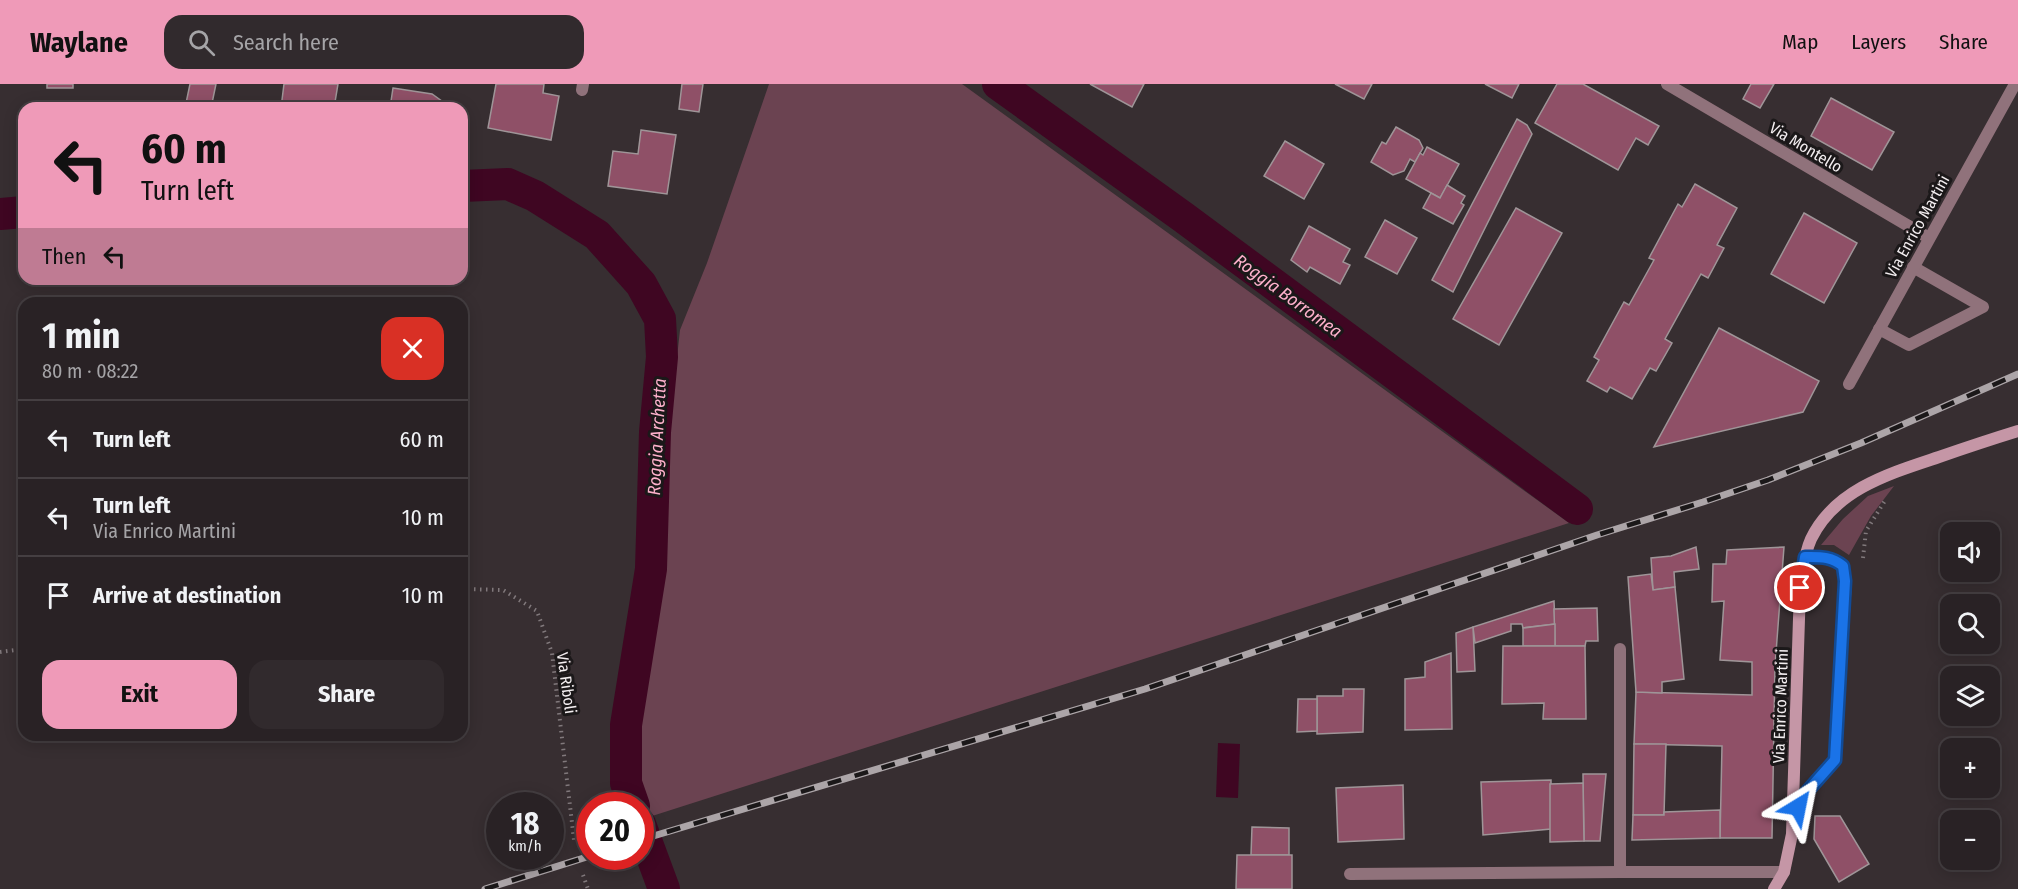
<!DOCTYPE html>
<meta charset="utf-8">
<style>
:root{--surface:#292225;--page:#312a2d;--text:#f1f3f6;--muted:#a5a4a7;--line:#453f42;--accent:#ef9ab8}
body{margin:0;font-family:"Fira Sans Condensed",sans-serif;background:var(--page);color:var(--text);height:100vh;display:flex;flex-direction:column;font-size:22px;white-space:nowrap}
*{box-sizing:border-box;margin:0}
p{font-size:20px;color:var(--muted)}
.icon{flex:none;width:33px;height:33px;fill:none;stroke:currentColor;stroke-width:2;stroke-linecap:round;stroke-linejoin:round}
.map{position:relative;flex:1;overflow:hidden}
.panel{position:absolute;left:18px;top:213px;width:450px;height:444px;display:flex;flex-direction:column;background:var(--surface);border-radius:18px;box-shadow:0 3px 15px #0003,0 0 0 2px var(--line)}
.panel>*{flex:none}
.hud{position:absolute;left:18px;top:18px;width:450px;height:183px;border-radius:18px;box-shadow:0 3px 15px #0003,0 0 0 2px var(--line);background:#ef9ab8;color:#111;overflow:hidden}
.fabs{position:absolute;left:1940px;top:438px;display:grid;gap:12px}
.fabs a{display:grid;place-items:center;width:60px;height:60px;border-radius:12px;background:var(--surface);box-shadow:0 3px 15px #0003,0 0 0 2px var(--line);font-size:30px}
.speed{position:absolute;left:486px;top:708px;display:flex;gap:12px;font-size:30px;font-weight:700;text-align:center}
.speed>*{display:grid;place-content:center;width:78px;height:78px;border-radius:50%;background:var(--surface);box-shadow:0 3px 15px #0003,0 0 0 2px var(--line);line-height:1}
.speed small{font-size:15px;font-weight:400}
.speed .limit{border:9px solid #d22;background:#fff;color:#111}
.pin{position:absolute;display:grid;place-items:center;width:51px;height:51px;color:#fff;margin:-26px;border:3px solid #fff;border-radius:50%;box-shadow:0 2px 6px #0007}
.me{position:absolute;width:66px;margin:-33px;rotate:35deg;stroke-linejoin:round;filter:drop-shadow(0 0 4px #0008)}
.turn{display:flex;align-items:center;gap:21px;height:126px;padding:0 24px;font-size:27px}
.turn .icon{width:78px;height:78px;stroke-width:2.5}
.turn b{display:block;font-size:42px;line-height:51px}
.then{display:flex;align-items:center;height:57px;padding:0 24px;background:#0003;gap:12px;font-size:22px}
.round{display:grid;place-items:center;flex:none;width:63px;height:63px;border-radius:18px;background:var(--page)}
.summary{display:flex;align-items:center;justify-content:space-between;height:102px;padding:0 24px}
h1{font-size:36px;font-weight:700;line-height:45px}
.action{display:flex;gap:12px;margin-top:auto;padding:12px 24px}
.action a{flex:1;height:69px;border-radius:18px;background:var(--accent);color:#111;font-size:24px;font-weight:700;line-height:69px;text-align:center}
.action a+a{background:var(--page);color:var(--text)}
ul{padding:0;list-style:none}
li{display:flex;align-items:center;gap:18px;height:78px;padding:0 24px;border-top:2px solid var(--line)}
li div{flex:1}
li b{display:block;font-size:22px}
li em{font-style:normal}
header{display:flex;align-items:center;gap:36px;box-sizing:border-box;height:84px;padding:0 30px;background:var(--accent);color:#111}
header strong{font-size:28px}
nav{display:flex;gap:33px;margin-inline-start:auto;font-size:21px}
.search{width:420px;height:54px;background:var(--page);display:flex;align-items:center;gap:15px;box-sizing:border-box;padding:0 21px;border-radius:18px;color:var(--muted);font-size:22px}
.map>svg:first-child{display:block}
.green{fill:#6b4351}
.water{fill:#3f0622}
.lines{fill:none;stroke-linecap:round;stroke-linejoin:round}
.canal{stroke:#3f0622;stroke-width:32}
.building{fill:#8f5067;stroke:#9f9598;stroke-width:1.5}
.path{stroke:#81797c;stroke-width:4;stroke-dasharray:1.5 4.5;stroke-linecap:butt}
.lane{stroke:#90727b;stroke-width:12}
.street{stroke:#90727b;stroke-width:12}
.secondary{stroke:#c596a6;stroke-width:12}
.rail-casing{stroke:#aca5a8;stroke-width:7}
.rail{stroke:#1b1819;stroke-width:4.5;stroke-dasharray:14;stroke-linecap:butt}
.route-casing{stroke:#114b97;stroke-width:15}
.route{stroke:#1a73e8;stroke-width:10}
.labels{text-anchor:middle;stroke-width:6;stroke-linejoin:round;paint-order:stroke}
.street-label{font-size:16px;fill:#f3eef0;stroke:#1b1819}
.water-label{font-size:18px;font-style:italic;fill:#feb1cc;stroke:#1b1819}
</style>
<header>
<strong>Waylane</strong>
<div class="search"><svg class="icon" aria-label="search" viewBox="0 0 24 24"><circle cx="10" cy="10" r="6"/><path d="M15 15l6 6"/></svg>Search here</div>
<nav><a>Map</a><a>Layers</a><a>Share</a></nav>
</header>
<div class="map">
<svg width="2018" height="805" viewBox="0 0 2018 805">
<rect width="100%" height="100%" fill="#372e31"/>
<!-- green -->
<g class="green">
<path d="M769,0H962L1569,439L649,733L639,704L635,630L658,490L663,402L680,246L707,179Z"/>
<path d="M1894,402L1871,432L1849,471L1834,461H1821L1843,435L1868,412Z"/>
</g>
<!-- water -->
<path class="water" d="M1218,659L1240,660L1238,714L1216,713Z"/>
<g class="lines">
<!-- canal -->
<g class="canal">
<path d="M998,0L1183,133L1577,425"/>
<path d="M462,102L508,100L535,112L597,151L641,200L660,235L662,273L655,348L651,485L626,641V699L634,722"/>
<path d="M0,130L24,128"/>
<path d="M640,740L664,805"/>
</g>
</g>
<!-- building -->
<g class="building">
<rect x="47" y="0" width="26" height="4"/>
<path d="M190,0H216L211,24H185Z"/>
<path d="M284,0H338L334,24H281Z"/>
<path d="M496,0H544L543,9L559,12L551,56L488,44Z"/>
<path d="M682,0H703L699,28L679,25Z"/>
<path d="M1090,0H1144L1132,23Z"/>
<path d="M1335,0H1372L1364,15Z"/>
<path d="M1485,0H1519L1512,14Z"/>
<path d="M1557,0H1583L1659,42L1648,61L1636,54L1618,86L1535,39Z"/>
<path d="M1751,0H1774L1760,24L1743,15Z"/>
<path d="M393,4L432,10L446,20L445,24H390Z"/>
<path d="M1831,14L1894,48L1872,86L1811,52Z"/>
<path d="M1517,35L1527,41L1532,50L1453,208L1432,196Z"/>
<path d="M1396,43L1419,56L1423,64L1415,78L1410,75L1404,87L1393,91L1371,78L1382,58L1386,60Z"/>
<path d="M641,46L676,51L667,110L608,102L613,67L638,70Z"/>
<path d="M1285,57L1324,80L1304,115L1264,92Z"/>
<path d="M1427,63L1459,80L1440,114L1406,95L1420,69L1423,71Z"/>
<path d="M1695,100L1737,124L1717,161L1724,164L1708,194L1701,190L1665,255L1672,259L1656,287L1650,284L1632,315L1610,303L1607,308L1587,297L1599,276L1594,273L1624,218L1629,221L1654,176L1649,174L1678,120L1682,123Z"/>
<path d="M1447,101L1465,112L1461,119L1464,121L1453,140L1423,124L1431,109L1440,114Z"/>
<path d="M1516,124L1562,149L1499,261L1453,235Z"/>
<path d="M1804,129L1857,159L1824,219L1771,190Z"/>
<path d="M1385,136L1417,154L1397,190L1365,173Z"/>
<path d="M1309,142L1350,165L1343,178L1350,181L1340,200L1310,183L1307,188L1291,176Z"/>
<path d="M1719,244L1819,297L1803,328L1654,363Z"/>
<path d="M1696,463L1699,485L1674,488L1675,503L1653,506L1651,474L1671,472Z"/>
<path d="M1784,463L1775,582L1772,754H1720L1722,662L1634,660L1636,608L1752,611V578L1720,576L1724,517L1712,518L1713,480H1726L1727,466Z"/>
<path d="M1651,490L1653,506L1675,503L1684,595L1662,598V609L1636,608L1628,493Z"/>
<path d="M1554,517L1555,540L1523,544L1522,540H1511V547L1475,559L1473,543Z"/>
<path d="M1597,524L1598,557H1586L1585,562H1555L1554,525Z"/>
<path d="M1555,540V562H1523V544Z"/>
<path d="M1473,543L1475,587L1457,588L1456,549Z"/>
<path d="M1503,562H1585L1586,635H1543L1544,619L1502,620Z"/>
<path d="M1451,569L1452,645L1405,646V595L1425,593V578Z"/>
<path d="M1343,605H1364L1363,648L1317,650V612H1343Z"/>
<path d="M1298,615H1317V647L1297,648Z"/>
<path d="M1634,660H1666L1664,731H1633Z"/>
<path d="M1583,690H1606L1600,757H1584Z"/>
<path d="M1551,696V745L1483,751L1481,698Z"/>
<path d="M1583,699L1584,757L1550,758V700Z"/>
<path d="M1403,701L1404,755L1338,758L1336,704Z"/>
<path d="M1720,726V754L1632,756L1633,731H1664V728Z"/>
<path d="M1815,732H1840L1869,780L1839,798L1814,755Z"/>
<path d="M1252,743L1289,744V771H1251Z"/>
<path d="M1237,771H1292V805H1236Z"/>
</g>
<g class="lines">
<!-- path -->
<g class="path">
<path d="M1863,474L1866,447L1886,415"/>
<path d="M462,505L503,506L537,527L552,569L574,756"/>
<path d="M0,568L24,565"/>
<path d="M583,791L588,805"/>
</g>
<!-- lane -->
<g class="lane">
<path d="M1879,245L1909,261L1983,223L1913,183"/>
<path d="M1792,734L1804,711L1835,676L1846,497L1843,482C1830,472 1820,473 1805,473"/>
</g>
<!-- street -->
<g class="street">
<path d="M1667,0L1929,154"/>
<path d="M582,6L583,0"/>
<path d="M1849,300L2015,0"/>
<path d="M1620,565V788H1784"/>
<path d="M1350,790L1620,788"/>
</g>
<!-- secondary -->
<path class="secondary" d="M1774,805L1784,788L1792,750L1800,504C1803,488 1804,470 1811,455C1835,405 1891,389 1939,373C1965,364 1992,355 2018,347"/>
<defs>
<g id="rail">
<path d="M640,756L1145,605L1597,451L1703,418L1768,396L1861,359L2018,290"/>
<path d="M485,805L590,772"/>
</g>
</defs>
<!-- rail casing -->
<use href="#rail" class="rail-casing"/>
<!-- rail -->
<use href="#rail" class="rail"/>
</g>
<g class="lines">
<defs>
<path id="route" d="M1798,723L1804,711L1835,676L1845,497L1843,482C1831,472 1820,473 1805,473L1800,504"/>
</defs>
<!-- route casing -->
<use href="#route" class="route-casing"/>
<!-- route -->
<use href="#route" class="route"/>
</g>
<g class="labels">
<!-- street labels -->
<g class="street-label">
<text transform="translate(1806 63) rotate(31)" y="6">Via Montello</text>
<text transform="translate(1917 142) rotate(-61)" y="6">Via Enrico Martini</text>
<text transform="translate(567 599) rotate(82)" y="6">Via Riboli</text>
<text transform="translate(1780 622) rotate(-88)" y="6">Via Enrico Martini</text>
</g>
<!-- water labels -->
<g class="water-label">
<text transform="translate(1288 212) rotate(36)" y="6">Roggia Borromea</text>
<text transform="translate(657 353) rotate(-87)" y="6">Roggia Archetta</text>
</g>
</g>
</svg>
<div class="fabs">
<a><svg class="icon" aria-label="sound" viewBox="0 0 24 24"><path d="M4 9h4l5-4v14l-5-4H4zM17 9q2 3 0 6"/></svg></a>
<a><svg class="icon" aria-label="search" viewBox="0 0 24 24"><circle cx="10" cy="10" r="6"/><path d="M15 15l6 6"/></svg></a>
<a><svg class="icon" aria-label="layers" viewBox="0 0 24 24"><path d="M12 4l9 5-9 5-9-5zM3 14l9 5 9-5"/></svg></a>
<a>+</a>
<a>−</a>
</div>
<div class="speed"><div>18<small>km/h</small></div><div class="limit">20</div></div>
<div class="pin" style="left:1800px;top:504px;background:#d93025"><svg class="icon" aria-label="arrive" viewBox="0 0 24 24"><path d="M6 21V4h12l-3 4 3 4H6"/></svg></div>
<svg class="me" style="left:1798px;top:723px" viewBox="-20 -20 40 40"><path d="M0-17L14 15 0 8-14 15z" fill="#1a73e8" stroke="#fff" stroke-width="4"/></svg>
<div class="hud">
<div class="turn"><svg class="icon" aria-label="left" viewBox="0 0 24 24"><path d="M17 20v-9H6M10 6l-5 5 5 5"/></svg><div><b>60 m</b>Turn left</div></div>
<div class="then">Then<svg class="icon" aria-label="left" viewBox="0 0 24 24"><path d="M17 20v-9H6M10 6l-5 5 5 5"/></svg></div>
</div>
<section class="panel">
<div class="summary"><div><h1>1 min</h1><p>80 m · 08:22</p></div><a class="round" style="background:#d93025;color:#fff"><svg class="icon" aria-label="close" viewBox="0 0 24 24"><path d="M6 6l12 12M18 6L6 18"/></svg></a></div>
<ul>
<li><svg class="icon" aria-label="left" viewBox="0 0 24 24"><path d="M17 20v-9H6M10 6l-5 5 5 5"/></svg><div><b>Turn left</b></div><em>60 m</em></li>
<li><svg class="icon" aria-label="left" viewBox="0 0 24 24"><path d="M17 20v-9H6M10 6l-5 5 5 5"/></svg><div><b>Turn left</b><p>Via Enrico Martini</p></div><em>10 m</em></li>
<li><svg class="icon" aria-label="arrive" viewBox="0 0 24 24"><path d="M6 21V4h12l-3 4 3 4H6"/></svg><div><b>Arrive at destination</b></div><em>10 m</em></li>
</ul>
<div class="action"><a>Exit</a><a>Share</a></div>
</section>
</div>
